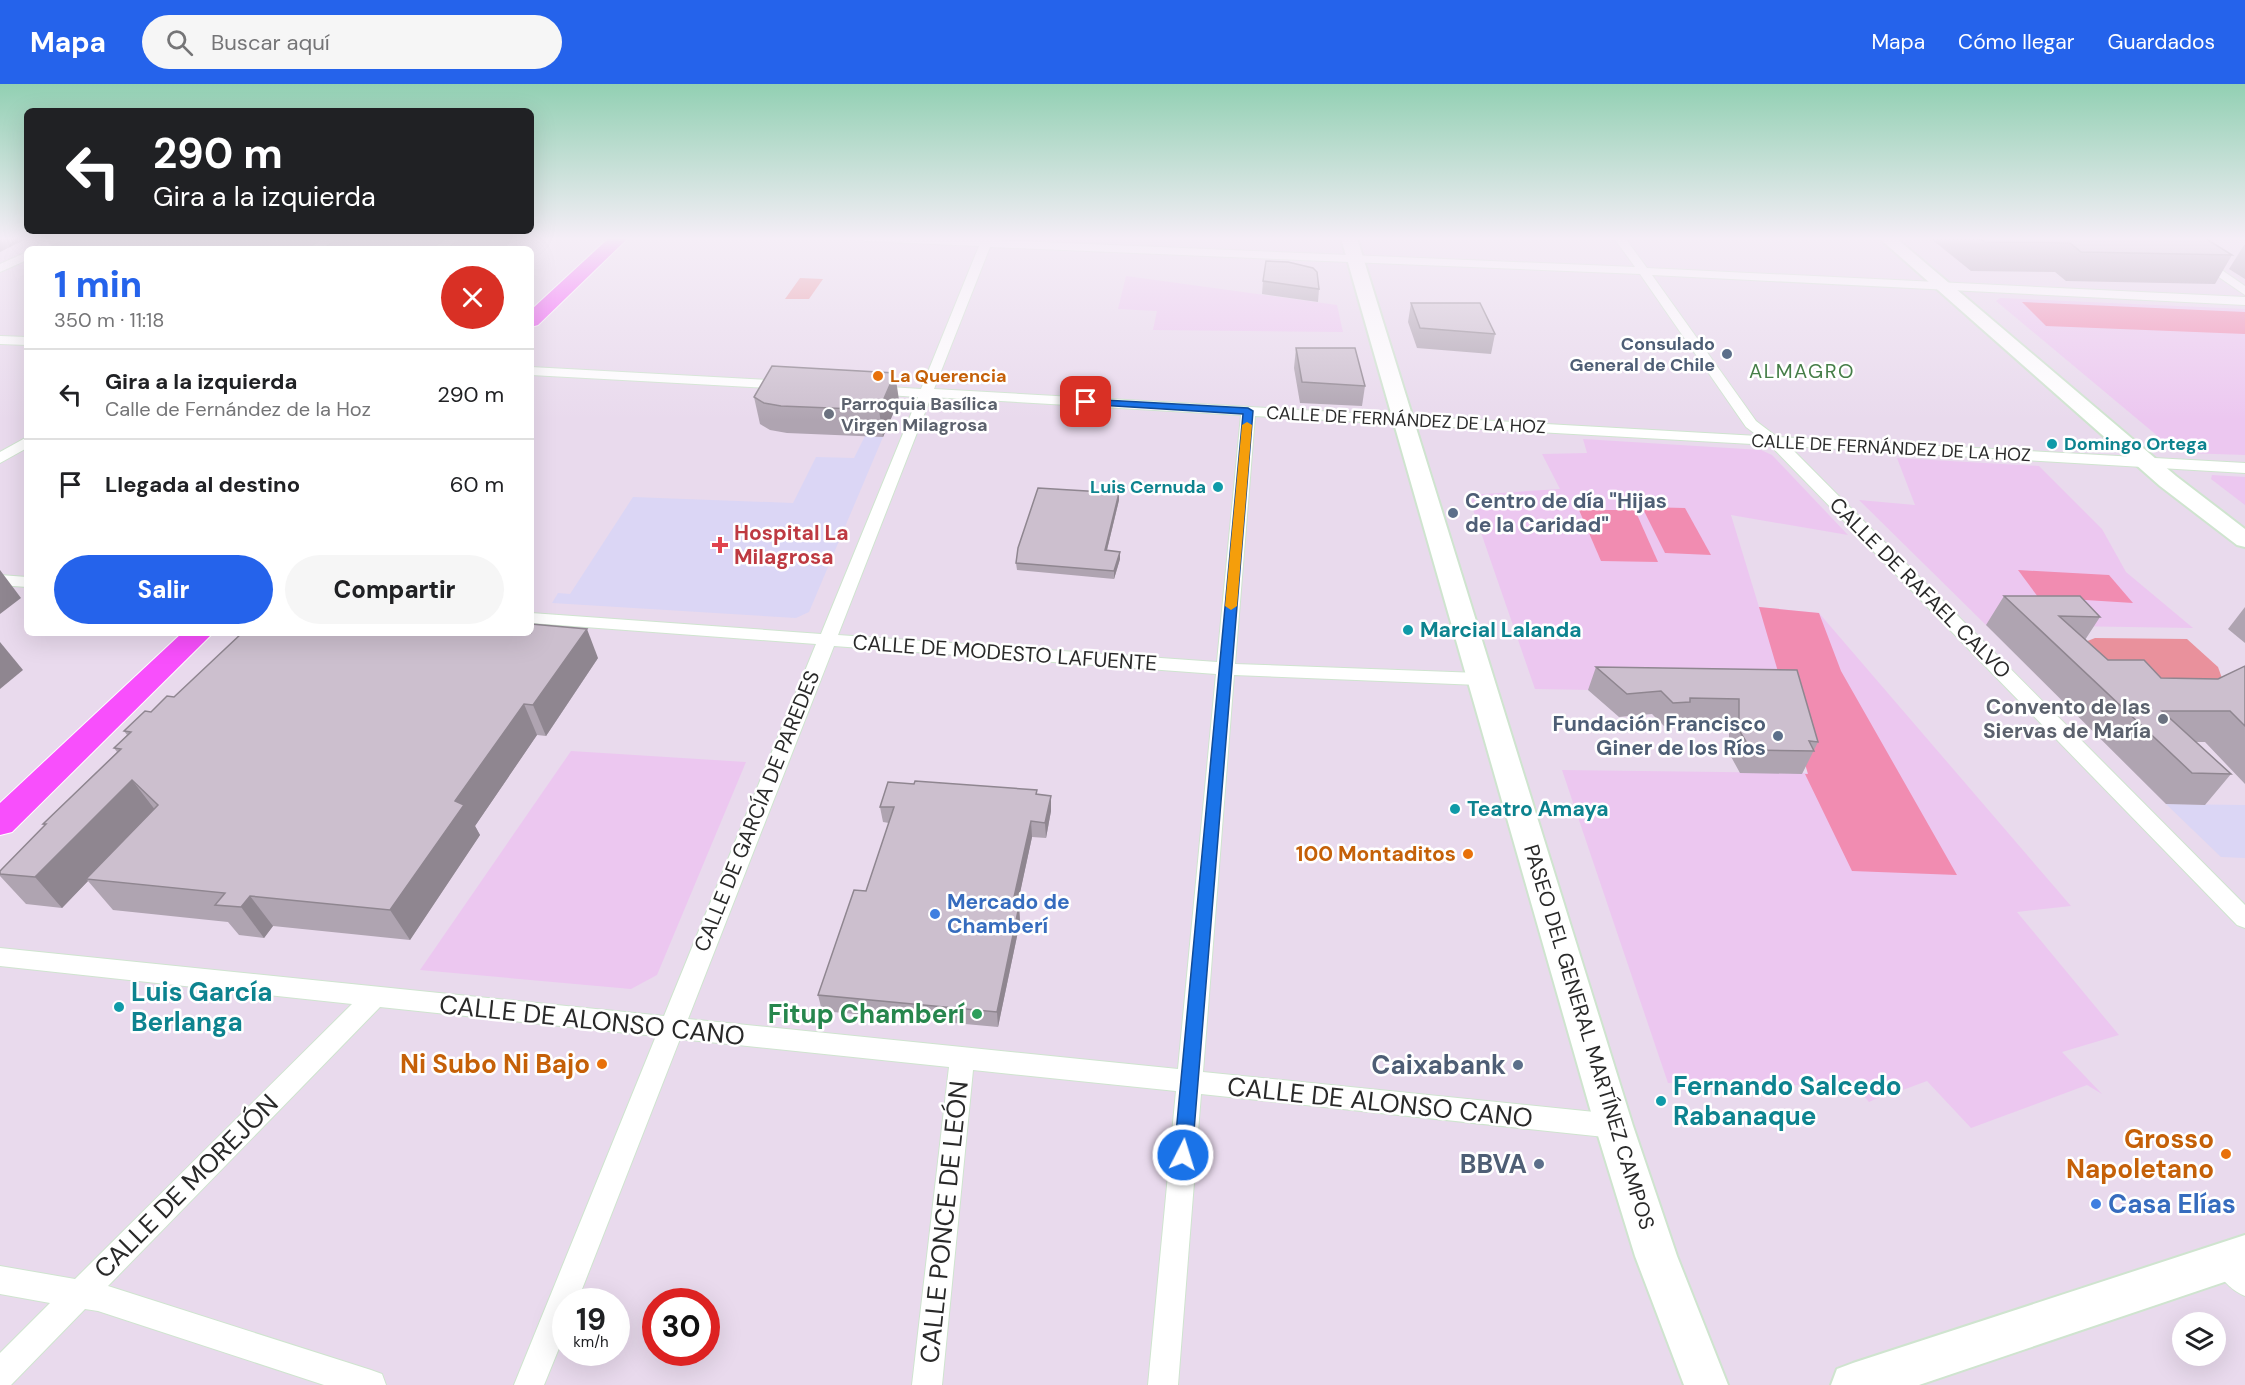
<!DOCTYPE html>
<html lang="es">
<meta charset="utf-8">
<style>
:root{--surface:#fff;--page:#f6f6f6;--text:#202124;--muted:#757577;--line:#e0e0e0;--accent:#2563eb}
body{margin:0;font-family:"DM Sans",sans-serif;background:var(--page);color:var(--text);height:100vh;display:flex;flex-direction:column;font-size:22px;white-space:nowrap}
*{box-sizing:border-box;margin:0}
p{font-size:20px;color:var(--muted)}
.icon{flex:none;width:33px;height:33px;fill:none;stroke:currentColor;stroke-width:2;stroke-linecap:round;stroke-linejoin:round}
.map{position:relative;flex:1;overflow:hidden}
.panel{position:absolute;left:24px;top:162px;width:510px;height:390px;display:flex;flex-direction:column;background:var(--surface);border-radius:9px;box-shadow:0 6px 24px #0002}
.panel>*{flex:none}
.banner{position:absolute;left:24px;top:24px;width:510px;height:126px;border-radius:9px;box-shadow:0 6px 24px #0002;background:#202124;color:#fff;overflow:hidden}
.buttons{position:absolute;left:2172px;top:1228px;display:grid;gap:12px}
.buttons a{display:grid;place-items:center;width:54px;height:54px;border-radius:50%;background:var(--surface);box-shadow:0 6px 24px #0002;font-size:30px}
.speed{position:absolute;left:552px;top:1204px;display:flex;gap:12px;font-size:30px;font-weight:700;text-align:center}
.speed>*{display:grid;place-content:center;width:78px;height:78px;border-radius:50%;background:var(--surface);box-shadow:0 6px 24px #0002;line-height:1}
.speed small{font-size:15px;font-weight:400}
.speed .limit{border:9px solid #d22;background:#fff;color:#111}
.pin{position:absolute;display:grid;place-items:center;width:51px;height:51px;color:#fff;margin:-26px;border-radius:12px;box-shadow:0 3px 9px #0006}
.me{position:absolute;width:66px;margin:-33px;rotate:5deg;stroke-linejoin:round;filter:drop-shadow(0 0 4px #0008)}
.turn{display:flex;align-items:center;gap:21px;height:126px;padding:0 30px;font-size:27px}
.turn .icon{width:78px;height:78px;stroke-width:2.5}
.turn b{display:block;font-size:42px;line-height:51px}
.round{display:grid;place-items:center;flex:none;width:63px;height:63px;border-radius:32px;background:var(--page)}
.headline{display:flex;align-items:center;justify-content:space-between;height:102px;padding:0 30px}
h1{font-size:36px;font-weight:800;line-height:45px;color:var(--accent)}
.cta{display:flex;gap:12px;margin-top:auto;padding:12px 30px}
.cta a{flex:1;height:69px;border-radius:36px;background:var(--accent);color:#fff;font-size:24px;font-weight:800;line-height:69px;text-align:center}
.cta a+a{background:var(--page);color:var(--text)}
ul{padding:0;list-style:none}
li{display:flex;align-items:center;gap:18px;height:90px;padding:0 30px;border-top:2px solid var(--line)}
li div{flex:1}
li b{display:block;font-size:22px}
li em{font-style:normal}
header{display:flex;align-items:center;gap:36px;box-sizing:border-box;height:84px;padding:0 30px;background:var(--accent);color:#fff}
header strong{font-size:28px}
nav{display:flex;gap:33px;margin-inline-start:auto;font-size:21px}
.search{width:420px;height:54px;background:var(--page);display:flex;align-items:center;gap:15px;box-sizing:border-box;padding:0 21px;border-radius:33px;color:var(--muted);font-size:22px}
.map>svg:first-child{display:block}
.education{fill:#ecc7f0}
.medical{fill:#dbd6f5}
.green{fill:#e9919c}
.pitch{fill:#f18cb1}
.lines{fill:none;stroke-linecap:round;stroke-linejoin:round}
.street-casing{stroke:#cfe4cf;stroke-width:2}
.secondary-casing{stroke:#cfe4cf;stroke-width:4}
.primary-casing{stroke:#fff;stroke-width:2}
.street{fill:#fff;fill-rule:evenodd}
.secondary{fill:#fff;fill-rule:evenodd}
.primary{fill:#f84ffc;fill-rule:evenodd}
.wall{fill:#afa4b1}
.shaded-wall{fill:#8f8690}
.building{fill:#ccbfce;stroke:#8f8690;stroke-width:1.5}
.route{fill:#1a73e8;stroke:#114b97;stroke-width:1.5}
.slow{fill:#f59e0b}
.service-dot{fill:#5c6f8a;stroke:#fff;stroke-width:2}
.food-dot{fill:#e8710a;stroke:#fff;stroke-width:2}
.worship-dot{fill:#6b7280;stroke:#fff;stroke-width:2}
.culture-dot{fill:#0f9aa8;stroke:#fff;stroke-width:2}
.health-dot{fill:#e0444e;stroke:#fff;stroke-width:2}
.shop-dot{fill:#3f7fe0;stroke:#fff;stroke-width:2}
.leisure-dot{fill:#2e9e5b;stroke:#fff;stroke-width:2}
.labels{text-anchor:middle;stroke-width:5;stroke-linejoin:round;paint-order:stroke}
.far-service-label{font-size:18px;font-weight:bold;fill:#4e5e75;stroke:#fff;text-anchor:end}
.far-food-label{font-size:18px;font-weight:bold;fill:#c56008;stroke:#fff;text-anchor:start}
.far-worship-label{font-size:18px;font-weight:bold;fill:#5b616d;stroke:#fff;text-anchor:start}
.far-street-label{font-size:18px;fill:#292929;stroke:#fff}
.far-culture-label{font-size:18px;font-weight:bold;fill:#0d838f;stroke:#fff;text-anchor:start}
.far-quarter-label{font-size:20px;letter-spacing:1.5px;fill:#467e48;stroke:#fff}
.service-label{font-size:21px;font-weight:bold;fill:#4e5e75;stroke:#fff;text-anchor:start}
.health-label{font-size:21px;font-weight:bold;fill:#be3a42;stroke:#fff;text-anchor:start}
.street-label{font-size:21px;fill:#292929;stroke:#fff}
.culture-label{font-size:21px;font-weight:bold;fill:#0d838f;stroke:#fff;text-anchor:start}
.worship-label{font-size:21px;font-weight:bold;fill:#5b616d;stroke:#fff;text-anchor:end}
.food-label{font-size:21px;font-weight:bold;fill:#c56008;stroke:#fff;text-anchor:end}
.shop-label{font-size:21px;font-weight:bold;fill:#366cbe;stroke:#fff;text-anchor:start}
.near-culture-label{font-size:26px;font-weight:bold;fill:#0d838f;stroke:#fff;text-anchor:start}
.near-leisure-label{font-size:26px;font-weight:bold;fill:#27864d;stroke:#fff;text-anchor:end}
.near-street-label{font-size:26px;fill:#292929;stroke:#fff}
.near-food-label{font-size:26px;font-weight:bold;fill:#c56008;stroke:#fff;text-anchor:end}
.near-service-label{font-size:26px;font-weight:bold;fill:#4e5e75;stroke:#fff;text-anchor:end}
.near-shop-label{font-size:26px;font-weight:bold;fill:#366cbe;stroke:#fff;text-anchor:start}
</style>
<header>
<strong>Mapa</strong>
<div class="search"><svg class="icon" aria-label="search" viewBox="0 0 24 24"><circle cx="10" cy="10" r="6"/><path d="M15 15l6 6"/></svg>Buscar aquí</div>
<nav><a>Mapa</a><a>Cómo llegar</a><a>Guardados</a></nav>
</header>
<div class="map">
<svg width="2245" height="1301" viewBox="0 0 2245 1301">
<rect width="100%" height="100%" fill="#e9daed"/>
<!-- education -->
<g class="education">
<path d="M1126,192L1337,221L1343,248L1153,246L1157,227L1118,225Z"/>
<path d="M2000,214L2245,225V371L2186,369L2172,364L1996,217Z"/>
<path d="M1583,355L1761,366L1772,371L1848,451L1731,431L1759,523L1819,529L2071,822L2017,828L2119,951L2062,968L2102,1010L2087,1001L1971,1044L1927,997L1892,1010L1890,1008L1869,1018L1855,1002L1668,999L1562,686L1808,689L1806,681L1706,608L1535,605L1468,411L1560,405L1542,370L1587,369Z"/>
<path d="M1897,374L2039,382L2102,445L2126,488L2193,544L2005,541L1988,543L1859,416L1915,421Z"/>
<path d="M2212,391L2245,393V421L2211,395Z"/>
<path d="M571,667L746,678L657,891L631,905L420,886Z"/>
</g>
<!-- medical -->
<g class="medical">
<path d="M865,352L883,353L809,528L796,534L552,519L558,509L570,510L633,413L793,419L816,373L854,374Z"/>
<path d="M2166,720L2245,721V774L2221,773Z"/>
</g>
<!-- green -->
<g class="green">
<path d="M800,194L823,195L809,215H785Z"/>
<path d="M2095,554L2187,555L2218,583L2223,597L2135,621L2085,558Z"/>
</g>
<!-- pitch -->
<g class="pitch">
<path d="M2022,218L2245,228V250L2046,242Z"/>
<path d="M1642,423L1685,424L1711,471L1665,469Z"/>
<path d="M1579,426H1635L1658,478L1601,477Z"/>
<path d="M2018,486L2109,491L2133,519L2038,513Z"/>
<path d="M1759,523L1819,529L1841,587L1957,791L1852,787L1805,690H1808Z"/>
</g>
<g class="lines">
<defs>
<g id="street">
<path d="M51,154H65L46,165H31Z"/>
<path d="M324,154H337L322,165H308Z"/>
<path d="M447,154H460L446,165H433Z"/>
<path d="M860,154L982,156L983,154H993V156L1635,183L1614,154H1625L1647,184L2245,213V221L1652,191L1756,337L1777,353L2245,379V389L1789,362L2245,821V844L2237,841L1770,361L1255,332L1235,580L1479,589L1486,591L1488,595L1486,599L1479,601L1234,591L1203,988L1614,1030L1623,1034L1627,1042L1623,1050L1614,1054L1201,1010L1178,1301H1148L1176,1007L973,986L942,1301H912L949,983L680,955L577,1218H566V1247L544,1301H514L656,952L380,923L108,1202L371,1286L382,1290L386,1301H324L98,1227L85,1225L11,1301H0V1269L50,1219L0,1210V1182L75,1195L352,920L0,882V864L664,932L816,560L531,539V529L821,550L918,313L873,310L866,306L873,302L921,305L979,162L865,157ZM990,163L1640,190L1746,343L1758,352L934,305ZM931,313L1241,331L1217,578L838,551ZM834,562L1216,590L1178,985L688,935Z"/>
<path d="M2162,154H2175L2245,202V211Z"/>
<path d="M27,168V176L0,188V180Z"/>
<path d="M0,252L27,253V261L0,260Z"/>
<path d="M531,283L787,297L794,301L787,305L531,291Z"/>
<path d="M27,353V364L0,379V368Z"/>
<path d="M0,491L27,493V503L0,501Z"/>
<path d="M2226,1163L2236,1167L2245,1177V1212C2230,1206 2218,1192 2212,1177L2216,1167Z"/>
</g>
<g id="secondary">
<path d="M1341,154H1357L1633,1042L1677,1172L1728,1301H1684L1635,1172L1595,1042Z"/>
<path d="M1879,154H1896L2176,392L2245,445V463L2237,461L2160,402Z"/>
<path d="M2245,1151V1191L1919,1301H1831L1837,1285L1853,1279Z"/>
</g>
<g id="primary">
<path d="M609,154H628L538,241L531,243V226Z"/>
<path d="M182,549H213L12,748L0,751V719Z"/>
</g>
</defs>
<!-- street casing -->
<use href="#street" class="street-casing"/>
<!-- secondary casing -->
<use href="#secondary" class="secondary-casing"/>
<!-- primary casing -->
<use href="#primary" class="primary-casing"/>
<!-- street -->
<use href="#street" class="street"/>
<!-- secondary -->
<use href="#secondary" class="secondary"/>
<!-- primary -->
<use href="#primary" class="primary"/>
</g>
<!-- wall -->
<g class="wall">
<path d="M1930,154H2205L2232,171L2215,200L2066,197L2055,188L1971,187Z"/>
<path d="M2244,161H2245V195L2229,185Z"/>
<path d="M1263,197L1319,205L1318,218L1262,210Z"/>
<path d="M1411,219L1495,250L1491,270L1417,264L1408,238Z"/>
<path d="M1296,264L1365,302L1362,322L1300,319L1294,284Z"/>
<path d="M754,313L899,316L883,353L787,349L770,346L760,340Z"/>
<path d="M1119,409V416L1107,466L1120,468V475L1114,495L1017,486L1016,479Z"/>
<path d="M2004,512L2100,533L2085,556L2108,576L2161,594L2218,595L2245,582V700L2205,658H2195L2231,690L2205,721L2166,720L1986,541Z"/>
<path d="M2245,523V559L2228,545Z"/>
<path d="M598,574L546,652L537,651L475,742L480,751L410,856L273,842L264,854L239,851L228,838L113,826L88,797L62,824L26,820L0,792V787L45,742L43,740L117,668L114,664L127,651L124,647L174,613Z"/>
<path d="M1596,583L1797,586L1818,658L1802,690L1740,689L1729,669V638L1682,637L1681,641L1664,642L1652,630L1619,633L1588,606Z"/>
<path d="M914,700L1037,706V711L1051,712V727L1046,754L1032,753L1017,822H1019L1020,838L998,943L822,927L818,911L866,807L889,739L883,738L880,723Z"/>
</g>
<!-- shaded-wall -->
<g class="shaded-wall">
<path d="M0,154H28L0,168Z"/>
<path d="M895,289L899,316L883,353L879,326Z"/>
<path d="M1119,409V416L1105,474V466Z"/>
<path d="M1120,468V475L1114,495V487Z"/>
<path d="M0,486L21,514L0,530Z"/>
<path d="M587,545L598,574L546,652L533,621Z"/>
<path d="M0,558L23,586L0,605Z"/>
<path d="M524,620L537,651L475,742L480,751L410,856L390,826L455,717Z"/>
<path d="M132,696L156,727L86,795L88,797L62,824L35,793Z"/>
<path d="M1051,712V727L1046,754L1045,739Z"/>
<path d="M1031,737L1032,753L1014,837L1012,822Z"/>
<path d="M250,812L273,842L264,854L241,823Z"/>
<path d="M1019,822L1020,838L998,943L997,928Z"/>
</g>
<!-- building -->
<g class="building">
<path d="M1978,154H2205L2232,171L2081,168L2070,159L1985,158Z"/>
<path d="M1266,177L1288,178L1313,184L1317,188L1319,205L1263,197Z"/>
<path d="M1411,219H1480L1495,250L1420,244Z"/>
<path d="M1296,264H1355L1365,302L1302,298Z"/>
<path d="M772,282L895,289L879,326L781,322L764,319L754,313Z"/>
<path d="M1038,404L1119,409L1105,466L1120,468L1114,487L1016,479L1018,464Z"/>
<path d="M2004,512H2080L2100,533L2059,532L2108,576H2144L2161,594L2218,595L2245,582V642L2230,627H2162L2231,690L2192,689Z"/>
<path d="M531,540L587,545L533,621L524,620L455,717L464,721L390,826L250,812L241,823L215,821L225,809L86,795L158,721L132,696L35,793L0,790V787L46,740H43L121,665L114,664L131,648L124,647L145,627L151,628L167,612L174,613L242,549H531Z"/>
<path d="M1596,583L1797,586L1818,658L1809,657L1814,667L1751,666L1739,646V615L1690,614V618L1673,619L1661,607L1627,610Z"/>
<path d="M915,697L1037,706L1036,710L1051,712L1045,739L1031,737L1012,822H1019L997,928L818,911L854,806L866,807L894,723H880L888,698L914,700Z"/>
</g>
<!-- sky -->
<linearGradient id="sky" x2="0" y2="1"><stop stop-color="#92d0b3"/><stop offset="0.46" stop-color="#f5eef7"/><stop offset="1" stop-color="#f5eef7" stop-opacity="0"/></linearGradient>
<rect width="2245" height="336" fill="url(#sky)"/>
<!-- route -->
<path class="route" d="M1086,315L1248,324L1253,327L1192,1071L1190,1077L1183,1080L1176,1077L1174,1071L1243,330L1083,320L1082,318Z"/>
<!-- slow -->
<path class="slow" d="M1247,338L1252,341L1237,522L1231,526L1225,522L1242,341Z"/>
<!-- markers -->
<g class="service-dot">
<circle cx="1727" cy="270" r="6"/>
<circle cx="1453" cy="429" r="6"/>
<circle cx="1778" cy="652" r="6"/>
<circle cx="1518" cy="981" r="6"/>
<circle cx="1539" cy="1080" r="6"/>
</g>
<g class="food-dot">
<circle cx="878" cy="292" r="6"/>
<circle cx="1468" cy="770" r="6"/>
<circle cx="602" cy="980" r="6"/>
<circle cx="2226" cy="1070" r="6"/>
</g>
<g class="worship-dot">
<circle cx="829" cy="330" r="6"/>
<circle cx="2163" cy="635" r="6"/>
</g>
<g class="culture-dot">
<circle cx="2052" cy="360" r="6"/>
<circle cx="1218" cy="403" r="6"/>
<circle cx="1408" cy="546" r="6"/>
<circle cx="1455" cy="725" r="6"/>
<circle cx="119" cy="923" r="6"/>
<circle cx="1661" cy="1017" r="6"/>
</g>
<path class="health-dot" d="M717 452h6v6h6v6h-6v6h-6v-6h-6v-6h6z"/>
<g class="shop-dot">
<circle cx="935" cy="830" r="6"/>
<circle cx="2096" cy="1120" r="6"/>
</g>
<circle class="leisure-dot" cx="977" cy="930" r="6"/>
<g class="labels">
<!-- far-service labels -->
<g class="far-service-label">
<text x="1715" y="266">Consulado<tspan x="1715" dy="21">General de Chile</tspan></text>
</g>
<!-- far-food labels -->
<g class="far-food-label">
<text x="890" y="298">La Querencia</text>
</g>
<!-- far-worship labels -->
<g class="far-worship-label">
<text x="841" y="326">Parroquia Basílica<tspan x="841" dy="21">Virgen Milagrosa</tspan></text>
</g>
<!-- far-street labels -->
<g class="far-street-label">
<text transform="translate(1406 336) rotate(3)" y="6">CALLE DE FERNÁNDEZ DE LA HOZ</text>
<text transform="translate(1891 364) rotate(3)" y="6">CALLE DE FERNÁNDEZ DE LA HOZ</text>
</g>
<!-- far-culture labels -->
<g class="far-culture-label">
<text x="2064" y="366">Domingo Ortega</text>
<text x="1206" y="409" text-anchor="end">Luis Cernuda</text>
</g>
<!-- far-quarter labels -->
<g class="far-quarter-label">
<text x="1802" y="294">ALMAGRO</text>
</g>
<!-- service labels -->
<g class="service-label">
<text x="1465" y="424">Centro de día "Hijas<tspan x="1465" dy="24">de la Caridad"</tspan></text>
<text x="1766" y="647" text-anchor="end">Fundación Francisco<tspan x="1766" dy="24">Giner de los Ríos</tspan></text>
</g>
<!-- health labels -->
<g class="health-label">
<text x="734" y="456">Hospital La<tspan x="734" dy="24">Milagrosa</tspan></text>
</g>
<!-- street labels -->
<g class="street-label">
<text transform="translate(1920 504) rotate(45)" y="7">CALLE DE RAFAEL CALVO</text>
<text transform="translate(1005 569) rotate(4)" y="7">CALLE DE MODESTO LAFUENTE</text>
<text transform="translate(757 727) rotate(-68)" y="7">CALLE DE GARCÍA DE PAREDES</text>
<text transform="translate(1589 953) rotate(73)" y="7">PASEO DEL GENERAL MARTÍNEZ CAMPOS</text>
</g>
<!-- culture labels -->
<g class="culture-label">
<text x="1420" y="553">Marcial Lalanda</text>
<text x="1467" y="732">Teatro Amaya</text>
</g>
<!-- worship labels -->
<g class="worship-label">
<text x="2151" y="630">Convento de las<tspan x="2151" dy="24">Siervas de María</tspan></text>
</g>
<!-- food labels -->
<g class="food-label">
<text x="1456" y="777">100 Montaditos</text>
</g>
<!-- shop labels -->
<g class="shop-label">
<text x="947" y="825">Mercado de<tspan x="947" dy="24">Chamberí</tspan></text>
</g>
<!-- near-culture labels -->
<g class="near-culture-label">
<text x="131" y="917">Luis García<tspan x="131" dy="30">Berlanga</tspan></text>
<text x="1673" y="1011">Fernando Salcedo<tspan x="1673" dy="30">Rabanaque</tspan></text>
</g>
<!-- near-leisure labels -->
<g class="near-leisure-label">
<text x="965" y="939">Fitup Chamberí</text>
</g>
<!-- near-street labels -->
<g class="near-street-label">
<text transform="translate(592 936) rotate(6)" y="9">CALLE DE ALONSO CANO</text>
<text transform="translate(1380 1018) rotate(6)" y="9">CALLE DE ALONSO CANO</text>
<text transform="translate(186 1102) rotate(-45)" y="9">CALLE DE MOREJÓN</text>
<text transform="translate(944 1138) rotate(-84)" y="9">CALLE PONCE DE LEÓN</text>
</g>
<!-- near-food labels -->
<g class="near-food-label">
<text x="590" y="989">Ni Subo Ni Bajo</text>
<text x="2214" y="1064">Grosso<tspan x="2214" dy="30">Napoletano</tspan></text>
</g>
<!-- near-service labels -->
<g class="near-service-label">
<text x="1506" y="990">Caixabank</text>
<text x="1527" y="1089">BBVA</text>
</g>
<!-- near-shop labels -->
<g class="near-shop-label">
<text x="2108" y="1129">Casa Elías</text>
</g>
</g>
</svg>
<div class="buttons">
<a><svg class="icon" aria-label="layers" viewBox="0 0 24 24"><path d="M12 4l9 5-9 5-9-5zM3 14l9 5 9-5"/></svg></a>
</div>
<div class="speed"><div>19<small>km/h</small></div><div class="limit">30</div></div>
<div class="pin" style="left:1086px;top:318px;background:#d93025"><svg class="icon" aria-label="arrive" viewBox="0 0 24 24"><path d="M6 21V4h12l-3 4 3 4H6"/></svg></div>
<svg class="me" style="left:1183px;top:1071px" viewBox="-20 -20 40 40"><circle r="17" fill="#1a73e8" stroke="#fff" stroke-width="3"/><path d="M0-11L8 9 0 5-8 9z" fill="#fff"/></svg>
<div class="banner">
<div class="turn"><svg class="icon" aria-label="left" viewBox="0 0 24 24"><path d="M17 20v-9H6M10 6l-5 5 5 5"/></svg><div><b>290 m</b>Gira a la izquierda</div></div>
</div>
<section class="panel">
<div class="headline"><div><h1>1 min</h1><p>350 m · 11:18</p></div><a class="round" style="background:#d93025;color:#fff"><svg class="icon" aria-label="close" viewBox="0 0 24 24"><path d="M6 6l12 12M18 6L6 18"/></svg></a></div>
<ul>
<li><svg class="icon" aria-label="left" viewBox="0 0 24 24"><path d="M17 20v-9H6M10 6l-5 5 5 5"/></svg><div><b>Gira a la izquierda</b><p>Calle de Fernández de la Hoz</p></div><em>290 m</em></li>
<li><svg class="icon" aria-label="arrive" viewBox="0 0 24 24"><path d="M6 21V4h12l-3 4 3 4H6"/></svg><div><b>Llegada al destino</b></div><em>60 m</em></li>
</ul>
<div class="cta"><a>Salir</a><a>Compartir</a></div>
</section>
</div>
